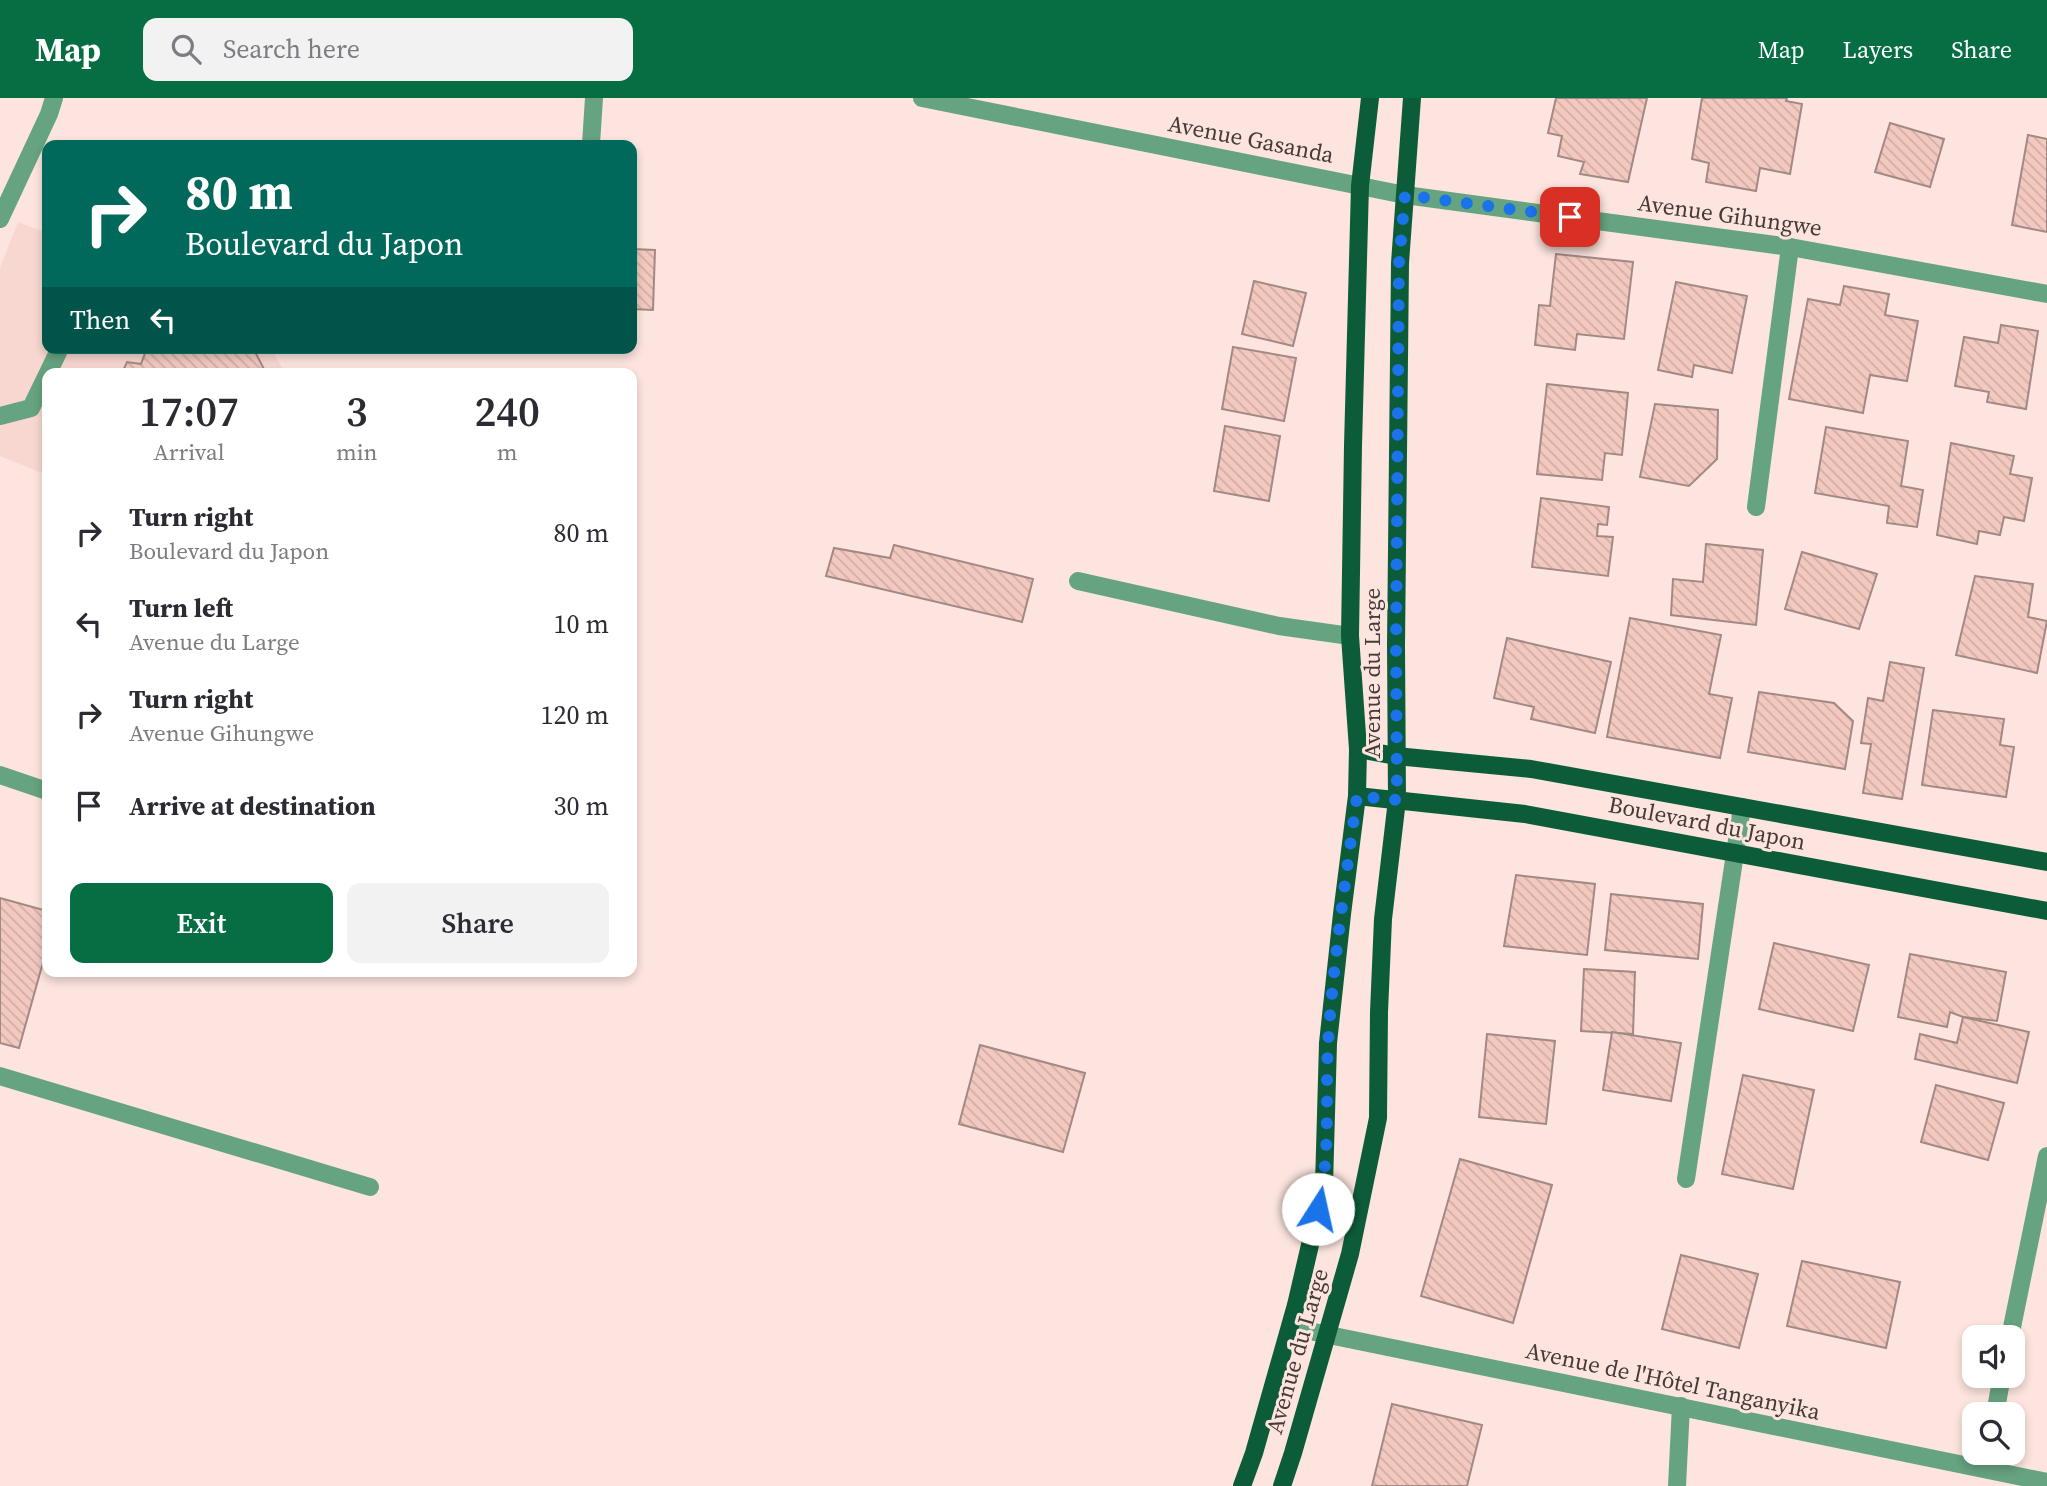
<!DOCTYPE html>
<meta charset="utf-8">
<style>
:root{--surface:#fff;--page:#f2f2f3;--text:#2b2b33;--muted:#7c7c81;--accent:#076d43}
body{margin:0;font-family:"Source Serif 4",serif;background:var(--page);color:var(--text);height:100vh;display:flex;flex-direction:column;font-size:26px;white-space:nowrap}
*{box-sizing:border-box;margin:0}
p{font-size:23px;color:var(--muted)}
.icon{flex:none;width:38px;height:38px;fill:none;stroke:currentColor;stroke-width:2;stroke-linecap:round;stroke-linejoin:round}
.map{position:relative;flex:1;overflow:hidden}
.drawer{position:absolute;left:42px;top:270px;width:595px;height:609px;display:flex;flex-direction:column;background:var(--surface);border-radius:14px;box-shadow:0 4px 10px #0003}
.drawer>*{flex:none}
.banner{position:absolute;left:42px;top:42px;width:595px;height:214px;border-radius:14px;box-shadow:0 4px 10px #0003;background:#00695c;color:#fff;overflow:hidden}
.tools{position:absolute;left:1962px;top:1227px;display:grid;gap:14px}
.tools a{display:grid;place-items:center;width:63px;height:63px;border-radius:14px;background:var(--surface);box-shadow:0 4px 10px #0003;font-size:35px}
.pin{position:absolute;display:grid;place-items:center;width:60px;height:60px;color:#fff;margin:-30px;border-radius:14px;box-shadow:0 4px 10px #0006}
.me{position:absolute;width:77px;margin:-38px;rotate:10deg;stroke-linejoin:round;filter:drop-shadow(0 0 5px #0008)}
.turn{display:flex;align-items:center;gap:24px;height:147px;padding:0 28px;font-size:32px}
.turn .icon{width:91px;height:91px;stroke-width:2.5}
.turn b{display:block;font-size:49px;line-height:60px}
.then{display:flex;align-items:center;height:66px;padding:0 28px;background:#0003;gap:14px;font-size:26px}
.eta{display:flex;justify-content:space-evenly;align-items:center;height:119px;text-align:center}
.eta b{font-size:42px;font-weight:600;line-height:49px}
.primary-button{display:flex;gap:14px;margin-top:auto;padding:14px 28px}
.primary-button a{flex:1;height:80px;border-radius:14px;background:var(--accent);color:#fff;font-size:28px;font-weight:600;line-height:80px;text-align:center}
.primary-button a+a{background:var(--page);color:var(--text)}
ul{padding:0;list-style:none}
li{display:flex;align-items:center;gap:21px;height:91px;padding:0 28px}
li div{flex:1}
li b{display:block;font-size:26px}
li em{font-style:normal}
header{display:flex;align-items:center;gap:42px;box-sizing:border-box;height:98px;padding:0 35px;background:var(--accent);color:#fff}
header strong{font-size:33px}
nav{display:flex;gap:38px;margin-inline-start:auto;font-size:24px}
.search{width:490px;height:63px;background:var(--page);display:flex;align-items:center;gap:18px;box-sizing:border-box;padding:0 24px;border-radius:14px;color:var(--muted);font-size:26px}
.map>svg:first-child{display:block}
.built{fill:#f7d7cf}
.building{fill:url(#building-back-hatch);stroke:#a18a84;stroke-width:2}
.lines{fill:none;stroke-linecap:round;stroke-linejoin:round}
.minor{stroke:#66a380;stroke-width:18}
.major{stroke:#0d5c39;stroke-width:18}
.route{stroke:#1a73e8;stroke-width:12;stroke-dasharray:0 21.6}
.labels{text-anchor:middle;stroke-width:6;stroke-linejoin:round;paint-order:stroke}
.street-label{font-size:23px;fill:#443a38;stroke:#fde4de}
</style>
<header>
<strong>Map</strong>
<div class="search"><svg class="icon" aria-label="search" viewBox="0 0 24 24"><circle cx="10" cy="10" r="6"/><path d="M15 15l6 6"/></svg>Search here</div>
<nav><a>Map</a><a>Layers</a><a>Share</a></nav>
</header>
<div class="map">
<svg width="2047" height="1388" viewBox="0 0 2047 1388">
<defs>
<pattern id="building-back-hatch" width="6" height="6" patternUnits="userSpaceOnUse" patternTransform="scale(1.75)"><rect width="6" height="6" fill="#f3c9bf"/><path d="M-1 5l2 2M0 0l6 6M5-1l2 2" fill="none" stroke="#d2ada5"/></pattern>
</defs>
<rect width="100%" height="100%" fill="#fde4de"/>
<!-- built -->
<path class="built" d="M18,124L47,135V250H271L285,275H47V377L0,358V170Z"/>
<!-- building -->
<g class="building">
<path d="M1556,0H1647L1628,84L1580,76L1584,64L1558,58L1562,38L1548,35Z"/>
<path d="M1702,0H1787L1786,3L1802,6L1790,76L1760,70L1756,93L1706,84L1709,65L1692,61Z"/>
<path d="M1890,25L1944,41L1930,89L1875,74Z"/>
<path d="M2028,37L2047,41V134L2012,127Z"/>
<path d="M632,151L655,152L653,212L632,211Z"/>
<path d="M1556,156L1633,164L1624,241L1577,236L1575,252L1535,247L1539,207L1550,208Z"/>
<path d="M1254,183L1306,195L1293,248L1242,236Z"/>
<path d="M1676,184L1747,198L1732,275L1694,267L1692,279L1658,272Z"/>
<path d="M1844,188L1889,196L1885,217L1918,223L1907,283L1870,277L1863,315L1789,301L1808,201L1840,207Z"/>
<path d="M2001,227L2038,233L2026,311L1987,304L1989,294L1955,288L1964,239L1998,245Z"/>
<path d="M1233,249L1296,260L1284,323L1222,311Z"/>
<path d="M147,250H253L266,275H122L127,264L141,266Z"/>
<path d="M1547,286L1628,295L1622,357L1605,355L1602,382L1537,376Z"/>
<path d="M1655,306L1718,312L1717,361L1689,388L1640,379Z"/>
<path d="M1225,328L1280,338L1269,403L1214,393Z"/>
<path d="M1826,329L1908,343L1901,388L1923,392L1917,429L1887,425L1889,408L1815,395Z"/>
<path d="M1951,345L2014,358L2010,376L2032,380L2024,423L2004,419L2000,437L1979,433L1977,446L1937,437Z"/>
<path d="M1541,400L1609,409L1607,427L1598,426L1597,438L1613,439L1608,478L1532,469Z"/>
<path d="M1706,446L1763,452L1756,527L1671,517L1673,481L1703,484Z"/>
<path d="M894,447L1033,481L1022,524L826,478L834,450L890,460Z"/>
<path d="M1802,454L1877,476L1859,531L1785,511Z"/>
<path d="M1975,478L2033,486L2028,519L2047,523L2037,575L1956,557Z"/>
<path d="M1630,520L1721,537L1709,596L1732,600L1720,660L1607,639Z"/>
<path d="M1507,540L1611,564L1595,635L1531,621L1534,609L1494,600Z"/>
<path d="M1890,564L1924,570L1902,701L1863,695L1871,646L1861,645L1868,600L1883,603Z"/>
<path d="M1759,594L1834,605L1853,623L1845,671L1748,654Z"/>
<path d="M1933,612L2004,621L2000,647L2014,649L2006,699L1922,687Z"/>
<path d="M1516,777L1595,786L1587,857L1504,848Z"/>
<path d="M1611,796L1703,806L1698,861L1605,852Z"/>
<path d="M0,800L47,813V850L19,950L0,945Z"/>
<path d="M1774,845L1869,867L1853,933L1759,911Z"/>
<path d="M1910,856L2006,874L1997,923L1963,919L1950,914L1947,929L1898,919Z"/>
<path d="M1584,871L1635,874L1633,936L1581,933Z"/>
<path d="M1963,919L2029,934L2017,985L1915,961L1920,936L1957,945Z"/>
<path d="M1612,934L1681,945L1671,1003L1603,992Z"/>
<path d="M1487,936L1555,943L1546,1026L1479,1019Z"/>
<path d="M980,947L1085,975L1063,1054L959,1026Z"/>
<path d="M1743,977L1814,992L1793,1091L1722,1076Z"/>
<path d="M1936,987L2004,1005L1988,1062L1921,1044Z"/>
<path d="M1460,1061L1552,1087L1513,1225L1421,1198Z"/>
<path d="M1681,1157L1758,1176L1739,1250L1662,1231Z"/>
<path d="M1802,1163L1900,1184L1886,1250L1787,1228Z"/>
<path d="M1392,1306L1482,1327L1467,1388H1372Z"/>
</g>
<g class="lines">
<!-- minor -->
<g class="minor">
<path d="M922,0L1405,97L1790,149L2047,196"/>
<path d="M591,46L594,0"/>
<path d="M0,121L49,16L54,0"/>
<path d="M48,275L60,250"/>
<path d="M0,318L31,310L47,277"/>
<path d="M1756,409L1790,149"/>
<path d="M1078,483L1279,528L1350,538"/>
<path d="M0,677L47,693"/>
<path d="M0,978L370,1089"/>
<path d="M1686,1081L1742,709"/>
<path d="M1290,1229L2047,1384"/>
<path d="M2010,1239L2047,1058"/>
<path d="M1995,1316L2002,1278"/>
<path d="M1677,1388L1681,1308"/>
</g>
<!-- major -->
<g class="major">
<path d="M1358,651L1396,658L1531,671L2047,764"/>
<path d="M1357,698L1525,716L2047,813"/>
<path d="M1242,1388L1254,1355L1296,1207L1324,1087L1328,945L1342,816L1357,698L1358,651L1350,538L1353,348L1360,88L1370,0"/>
<path d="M1282,1388L1293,1355L1350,1156L1378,1020L1379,914L1383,821L1397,702L1396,547L1400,165L1412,0"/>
</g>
</g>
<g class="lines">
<!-- route -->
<path class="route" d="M1318,1111C1331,1058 1325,1001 1328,947C1333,864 1346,780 1357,698L1397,702L1396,547L1399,165L1405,97L1570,119"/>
</g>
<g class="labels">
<!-- street labels -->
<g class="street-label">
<text transform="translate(1251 41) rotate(11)" y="8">Avenue Gasanda</text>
<text transform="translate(1730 117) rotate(8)" y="8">Avenue Gihungwe</text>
<text transform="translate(1372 575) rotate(-90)" y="8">Avenue du Large</text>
<text transform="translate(1707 725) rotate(11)" y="8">Boulevard du Japon</text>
<text transform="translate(1297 1253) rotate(-74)" y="8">Avenue du Large</text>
<text transform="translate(1673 1283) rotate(12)" y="8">Avenue de l'Hôtel Tanganyika</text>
</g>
</g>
</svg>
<div class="tools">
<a><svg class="icon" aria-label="sound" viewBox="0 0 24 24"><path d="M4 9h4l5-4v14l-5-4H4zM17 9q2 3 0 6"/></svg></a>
<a><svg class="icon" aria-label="search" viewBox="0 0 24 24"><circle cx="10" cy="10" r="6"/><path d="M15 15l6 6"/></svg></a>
</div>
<div class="pin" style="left:1570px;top:119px;background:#d93025"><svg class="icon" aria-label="arrive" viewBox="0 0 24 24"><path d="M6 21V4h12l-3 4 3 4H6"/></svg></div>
<svg class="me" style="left:1318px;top:1111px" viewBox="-20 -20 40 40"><circle r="19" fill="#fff"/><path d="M0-13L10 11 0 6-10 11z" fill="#1a73e8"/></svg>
<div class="banner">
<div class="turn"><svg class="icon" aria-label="right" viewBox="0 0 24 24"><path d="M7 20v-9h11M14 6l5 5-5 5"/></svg><div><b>80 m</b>Boulevard du Japon</div></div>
<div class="then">Then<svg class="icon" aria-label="left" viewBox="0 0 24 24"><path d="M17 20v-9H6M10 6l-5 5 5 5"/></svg></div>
</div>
<section class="drawer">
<div class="eta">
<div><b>17:07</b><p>Arrival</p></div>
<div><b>3</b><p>min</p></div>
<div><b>240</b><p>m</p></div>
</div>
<ul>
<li><svg class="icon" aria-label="right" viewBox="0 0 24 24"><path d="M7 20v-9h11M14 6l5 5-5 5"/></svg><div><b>Turn right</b><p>Boulevard du Japon</p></div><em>80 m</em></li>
<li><svg class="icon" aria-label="left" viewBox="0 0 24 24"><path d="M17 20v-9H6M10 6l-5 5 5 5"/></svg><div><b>Turn left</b><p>Avenue du Large</p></div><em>10 m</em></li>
<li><svg class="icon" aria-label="right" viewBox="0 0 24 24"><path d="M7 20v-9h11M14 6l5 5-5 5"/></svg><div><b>Turn right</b><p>Avenue Gihungwe</p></div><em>120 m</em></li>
<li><svg class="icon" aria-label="arrive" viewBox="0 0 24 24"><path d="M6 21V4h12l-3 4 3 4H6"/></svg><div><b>Arrive at destination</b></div><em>30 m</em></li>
</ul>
<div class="primary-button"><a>Exit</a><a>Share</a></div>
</section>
</div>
